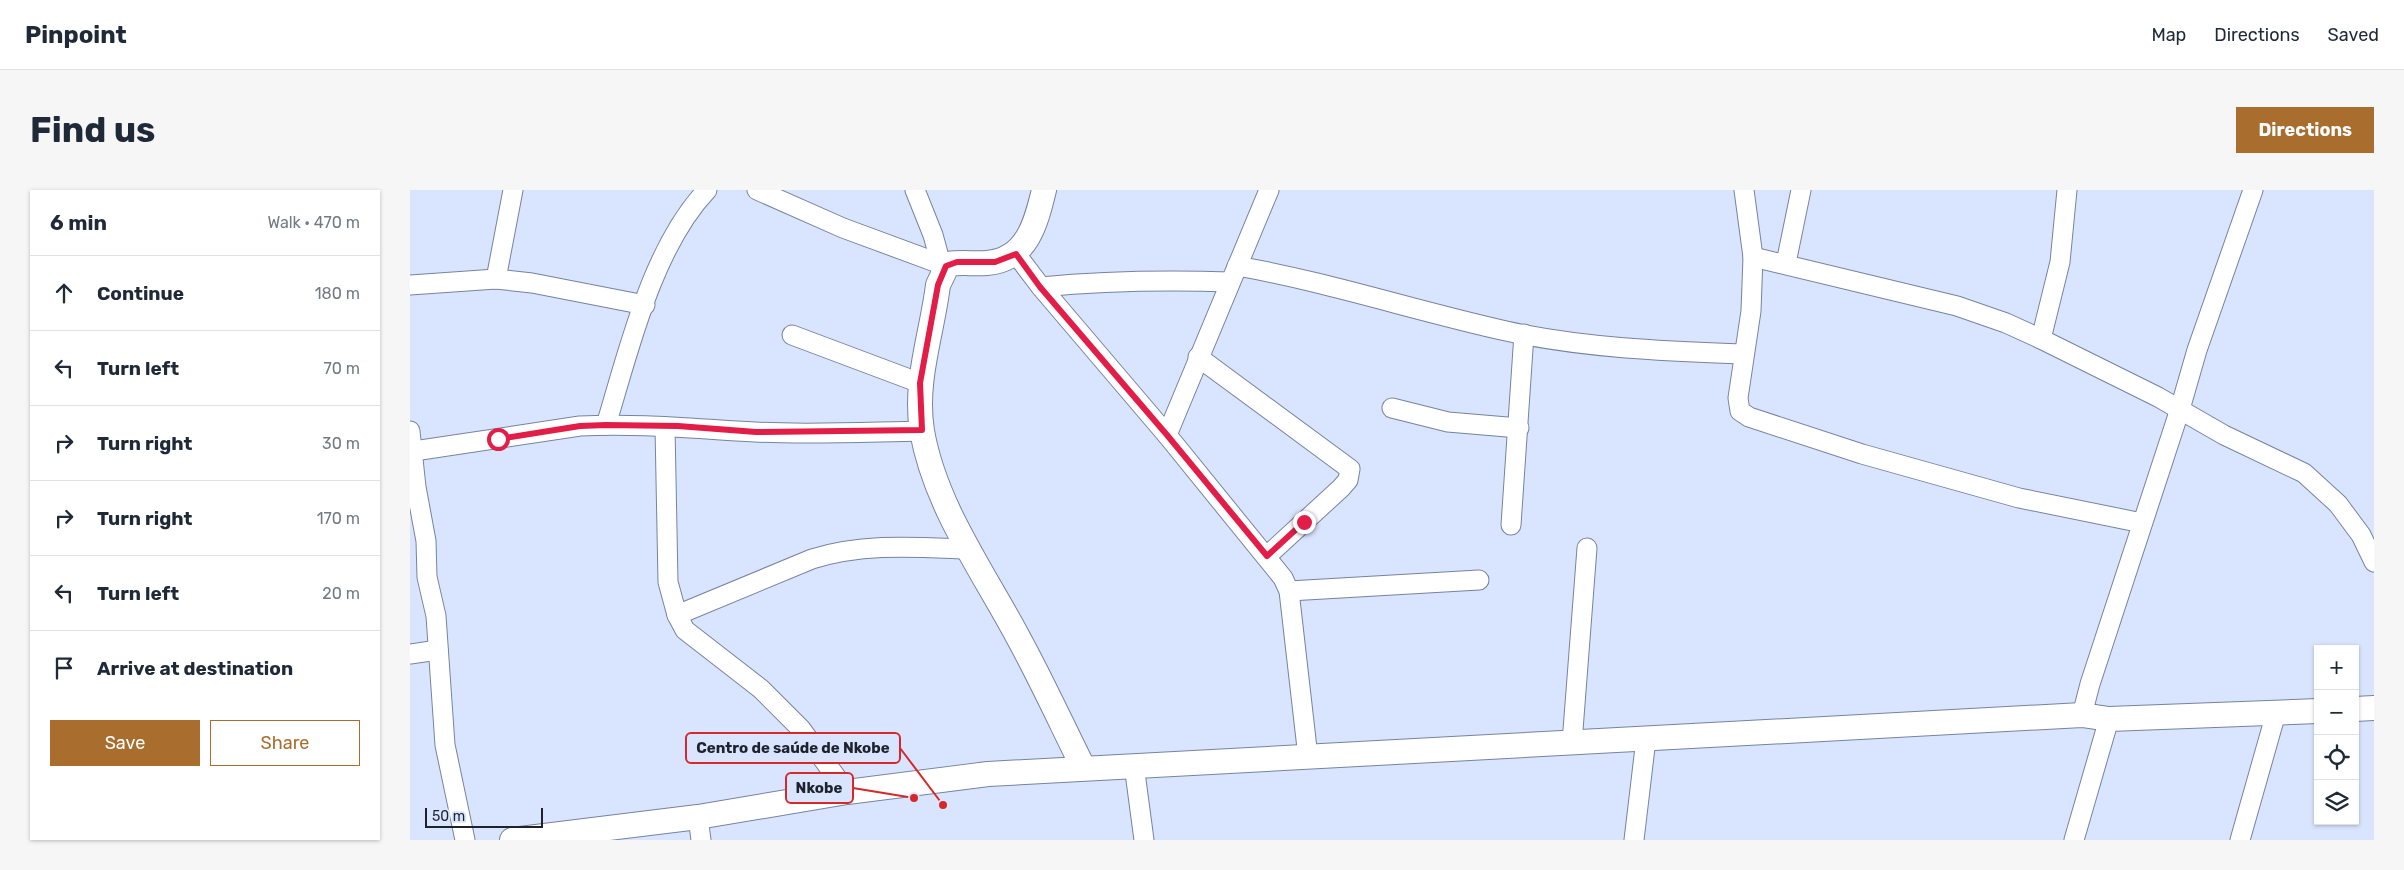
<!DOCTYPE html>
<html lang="en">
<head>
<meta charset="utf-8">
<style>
	body { margin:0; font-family:Rubik,sans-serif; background:#f6f6f7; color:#1f2937 }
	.controls { position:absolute; right:15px; bottom:15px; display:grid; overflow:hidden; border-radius:0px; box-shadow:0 1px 4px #0004 }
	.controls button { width:45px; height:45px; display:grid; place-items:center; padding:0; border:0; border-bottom:1px solid #e0e1e3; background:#fff; color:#1f2937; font:25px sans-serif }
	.scale { position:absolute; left:15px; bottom:12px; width:118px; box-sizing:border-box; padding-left:5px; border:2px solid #1d222d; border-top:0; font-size:14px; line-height:18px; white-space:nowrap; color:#1d222d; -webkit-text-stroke:4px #d9e5ff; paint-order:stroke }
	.stop { position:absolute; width:15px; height:15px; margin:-11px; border:4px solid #e11d48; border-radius:50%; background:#fff }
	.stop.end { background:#e11d48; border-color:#fff; box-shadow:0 1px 5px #0008 }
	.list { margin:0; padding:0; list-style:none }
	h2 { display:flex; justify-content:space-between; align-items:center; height:65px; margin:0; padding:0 20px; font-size:21px }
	h2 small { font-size:16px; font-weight:400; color:#747a83 }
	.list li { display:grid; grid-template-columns:32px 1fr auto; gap:15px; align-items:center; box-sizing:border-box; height:75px; padding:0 20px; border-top:1px solid #e0e1e3 }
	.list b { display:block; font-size:19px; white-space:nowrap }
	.list em { font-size:16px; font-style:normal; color:#747a83 }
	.actions { display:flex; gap:10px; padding:15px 20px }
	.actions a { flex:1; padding:11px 0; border:1px solid #a96e2e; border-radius:0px; text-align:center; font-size:18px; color:#a96e2e }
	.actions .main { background:#a96e2e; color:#fff }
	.icon { flex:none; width:28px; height:28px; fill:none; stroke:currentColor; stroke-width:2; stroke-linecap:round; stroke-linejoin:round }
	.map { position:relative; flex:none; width:1964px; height:650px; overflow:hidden; border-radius:0px }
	header { display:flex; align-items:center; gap:30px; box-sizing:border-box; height:70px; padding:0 25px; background:#fff; border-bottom:1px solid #e0e1e3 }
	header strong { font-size:24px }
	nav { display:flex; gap:28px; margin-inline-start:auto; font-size:18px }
	.intro { display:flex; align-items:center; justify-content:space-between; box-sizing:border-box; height:120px; padding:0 30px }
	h1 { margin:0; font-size:35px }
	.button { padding:12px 22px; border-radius:0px; background:#a96e2e; color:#fff; font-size:18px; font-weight:700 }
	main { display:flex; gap:30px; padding:0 30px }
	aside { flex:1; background:#fff; border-radius:0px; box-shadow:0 1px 4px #0004 }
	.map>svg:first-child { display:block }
</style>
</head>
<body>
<header>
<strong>Pinpoint</strong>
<nav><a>Map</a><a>Directions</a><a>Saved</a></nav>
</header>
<div class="intro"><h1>Find us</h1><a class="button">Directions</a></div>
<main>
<aside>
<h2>6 min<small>Walk · 470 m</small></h2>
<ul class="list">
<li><svg class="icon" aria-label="ahead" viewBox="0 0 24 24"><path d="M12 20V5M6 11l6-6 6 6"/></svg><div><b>Continue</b></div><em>180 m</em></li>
<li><svg class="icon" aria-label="left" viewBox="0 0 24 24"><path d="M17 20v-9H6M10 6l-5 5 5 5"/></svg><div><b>Turn left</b></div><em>70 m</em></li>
<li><svg class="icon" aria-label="right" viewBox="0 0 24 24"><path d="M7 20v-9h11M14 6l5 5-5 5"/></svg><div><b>Turn right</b></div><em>30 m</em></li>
<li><svg class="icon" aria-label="right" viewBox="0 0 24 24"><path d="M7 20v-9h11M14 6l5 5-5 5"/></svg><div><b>Turn right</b></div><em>170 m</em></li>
<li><svg class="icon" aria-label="left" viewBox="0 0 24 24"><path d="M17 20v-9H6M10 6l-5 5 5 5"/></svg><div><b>Turn left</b></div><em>20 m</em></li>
<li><svg class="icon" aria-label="arrive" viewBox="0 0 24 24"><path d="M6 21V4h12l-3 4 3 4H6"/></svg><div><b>Arrive at destination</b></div></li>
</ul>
<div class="actions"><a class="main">Save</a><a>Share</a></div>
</aside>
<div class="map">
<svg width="1964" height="650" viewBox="0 0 1964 650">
	<rect width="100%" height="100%" fill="#d9e5ff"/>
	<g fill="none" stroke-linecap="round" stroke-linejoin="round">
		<g stroke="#7683a0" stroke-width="21">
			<g id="minor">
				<polyline points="347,0 433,38 536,76"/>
				<polyline points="505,0 523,45 531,74"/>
				<polyline points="1334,0 1343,67 1341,121 1328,208 1330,221 1339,227 1452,264 1609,308 1732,333"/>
				<polyline points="606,64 631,97 757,245 873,388 879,401 898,567"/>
				<polyline points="1343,67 1547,116 1596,133 1631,149 1748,207 1814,245 1894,283 1928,314 1951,345 1964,372"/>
				<polyline points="1376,73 1391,0"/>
				<path d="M827 76C918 92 1006 121 1096 141 1173 158 1254 161 1333 164"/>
				<polyline points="86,89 103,0"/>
				<polyline points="0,95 86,89 122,93 235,115"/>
				<path d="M631 97C694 91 756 90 820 92"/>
				<polyline points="382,145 510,193"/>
				<polyline points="1631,149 1650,72 1657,0"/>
				<polyline points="788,167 940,279 938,290 931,298 857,366"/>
				<polyline points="982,218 1038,232 1109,238"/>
				<path d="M196 235C219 160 242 58 297 0"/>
				<polyline points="255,237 258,392 267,425 275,440 351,499 391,539 437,602"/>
				<polyline points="0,241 6,297 16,351 17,387 26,426 35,555 55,650"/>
				<polyline points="757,245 859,0"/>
				<path d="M4 261 170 236C229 233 286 239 345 242 400 245 456 242 512 241"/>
				<polyline points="1101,335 1114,144"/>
				<polyline points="879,401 1069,390"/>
				<path d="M267 425 402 369C453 353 504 357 557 359"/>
				<polyline points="0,464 28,460"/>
				<polyline points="1672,525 1680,494 1770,219 1787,160 1843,0"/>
				<polyline points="1162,553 1177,358"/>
				<polyline points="724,575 734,650"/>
				<polyline points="288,627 291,650"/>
				<polyline points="1224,650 1236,549"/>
				<polyline points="1664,650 1699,529"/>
				<polyline points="1830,650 1866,523"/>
			</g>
		</g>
		<g stroke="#7683a0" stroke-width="26">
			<g id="tertiary">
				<path d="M634 0C626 33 617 70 577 73 564 74 551 72 538 74L528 95C522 144 504 191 512 241 525 316 574 383 609 449 632 491 652 535 673 577"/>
				<polyline points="1945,519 1964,518"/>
				<polyline points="102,650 288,627 437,602 578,584 1672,525 1699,529 1908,521"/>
			</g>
		</g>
		<use href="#minor" stroke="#fff" stroke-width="19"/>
		<use href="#tertiary" stroke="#fff" stroke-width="24"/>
	</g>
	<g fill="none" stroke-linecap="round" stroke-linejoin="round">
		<polyline stroke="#e11d48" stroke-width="6" points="88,249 170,236 196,235 268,236 346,242 512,240 510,193 528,95 536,76 547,72 585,72 606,64 630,97 757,245 857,366 894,332"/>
	</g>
	<path fill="none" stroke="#d62828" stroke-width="2" d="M533 615L490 558M504 608L443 598"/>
	<g fill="#d62828" stroke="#d9e5ff" stroke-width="2">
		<circle cx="533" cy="615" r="5"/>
		<circle cx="504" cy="608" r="5"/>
	</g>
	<g fill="#d9e5ff" stroke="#d62828" stroke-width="2">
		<rect x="276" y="543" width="214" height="30" rx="5"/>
		<rect x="376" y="583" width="67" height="30" rx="5"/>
	</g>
	<g font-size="15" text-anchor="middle" font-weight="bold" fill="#1d222d">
		<text x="383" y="563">Centro de saúde de Nkobe</text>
		<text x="409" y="603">Nkobe</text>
	</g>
</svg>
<div class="controls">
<button>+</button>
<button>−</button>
<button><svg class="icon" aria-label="locate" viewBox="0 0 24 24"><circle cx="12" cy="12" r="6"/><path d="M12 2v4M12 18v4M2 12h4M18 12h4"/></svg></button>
<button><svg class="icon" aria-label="layers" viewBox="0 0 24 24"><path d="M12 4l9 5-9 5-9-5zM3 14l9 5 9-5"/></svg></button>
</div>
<div class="scale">50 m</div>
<div class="stop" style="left:88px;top:249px"></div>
<div class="stop end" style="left:894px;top:332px"></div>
</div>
</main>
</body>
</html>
